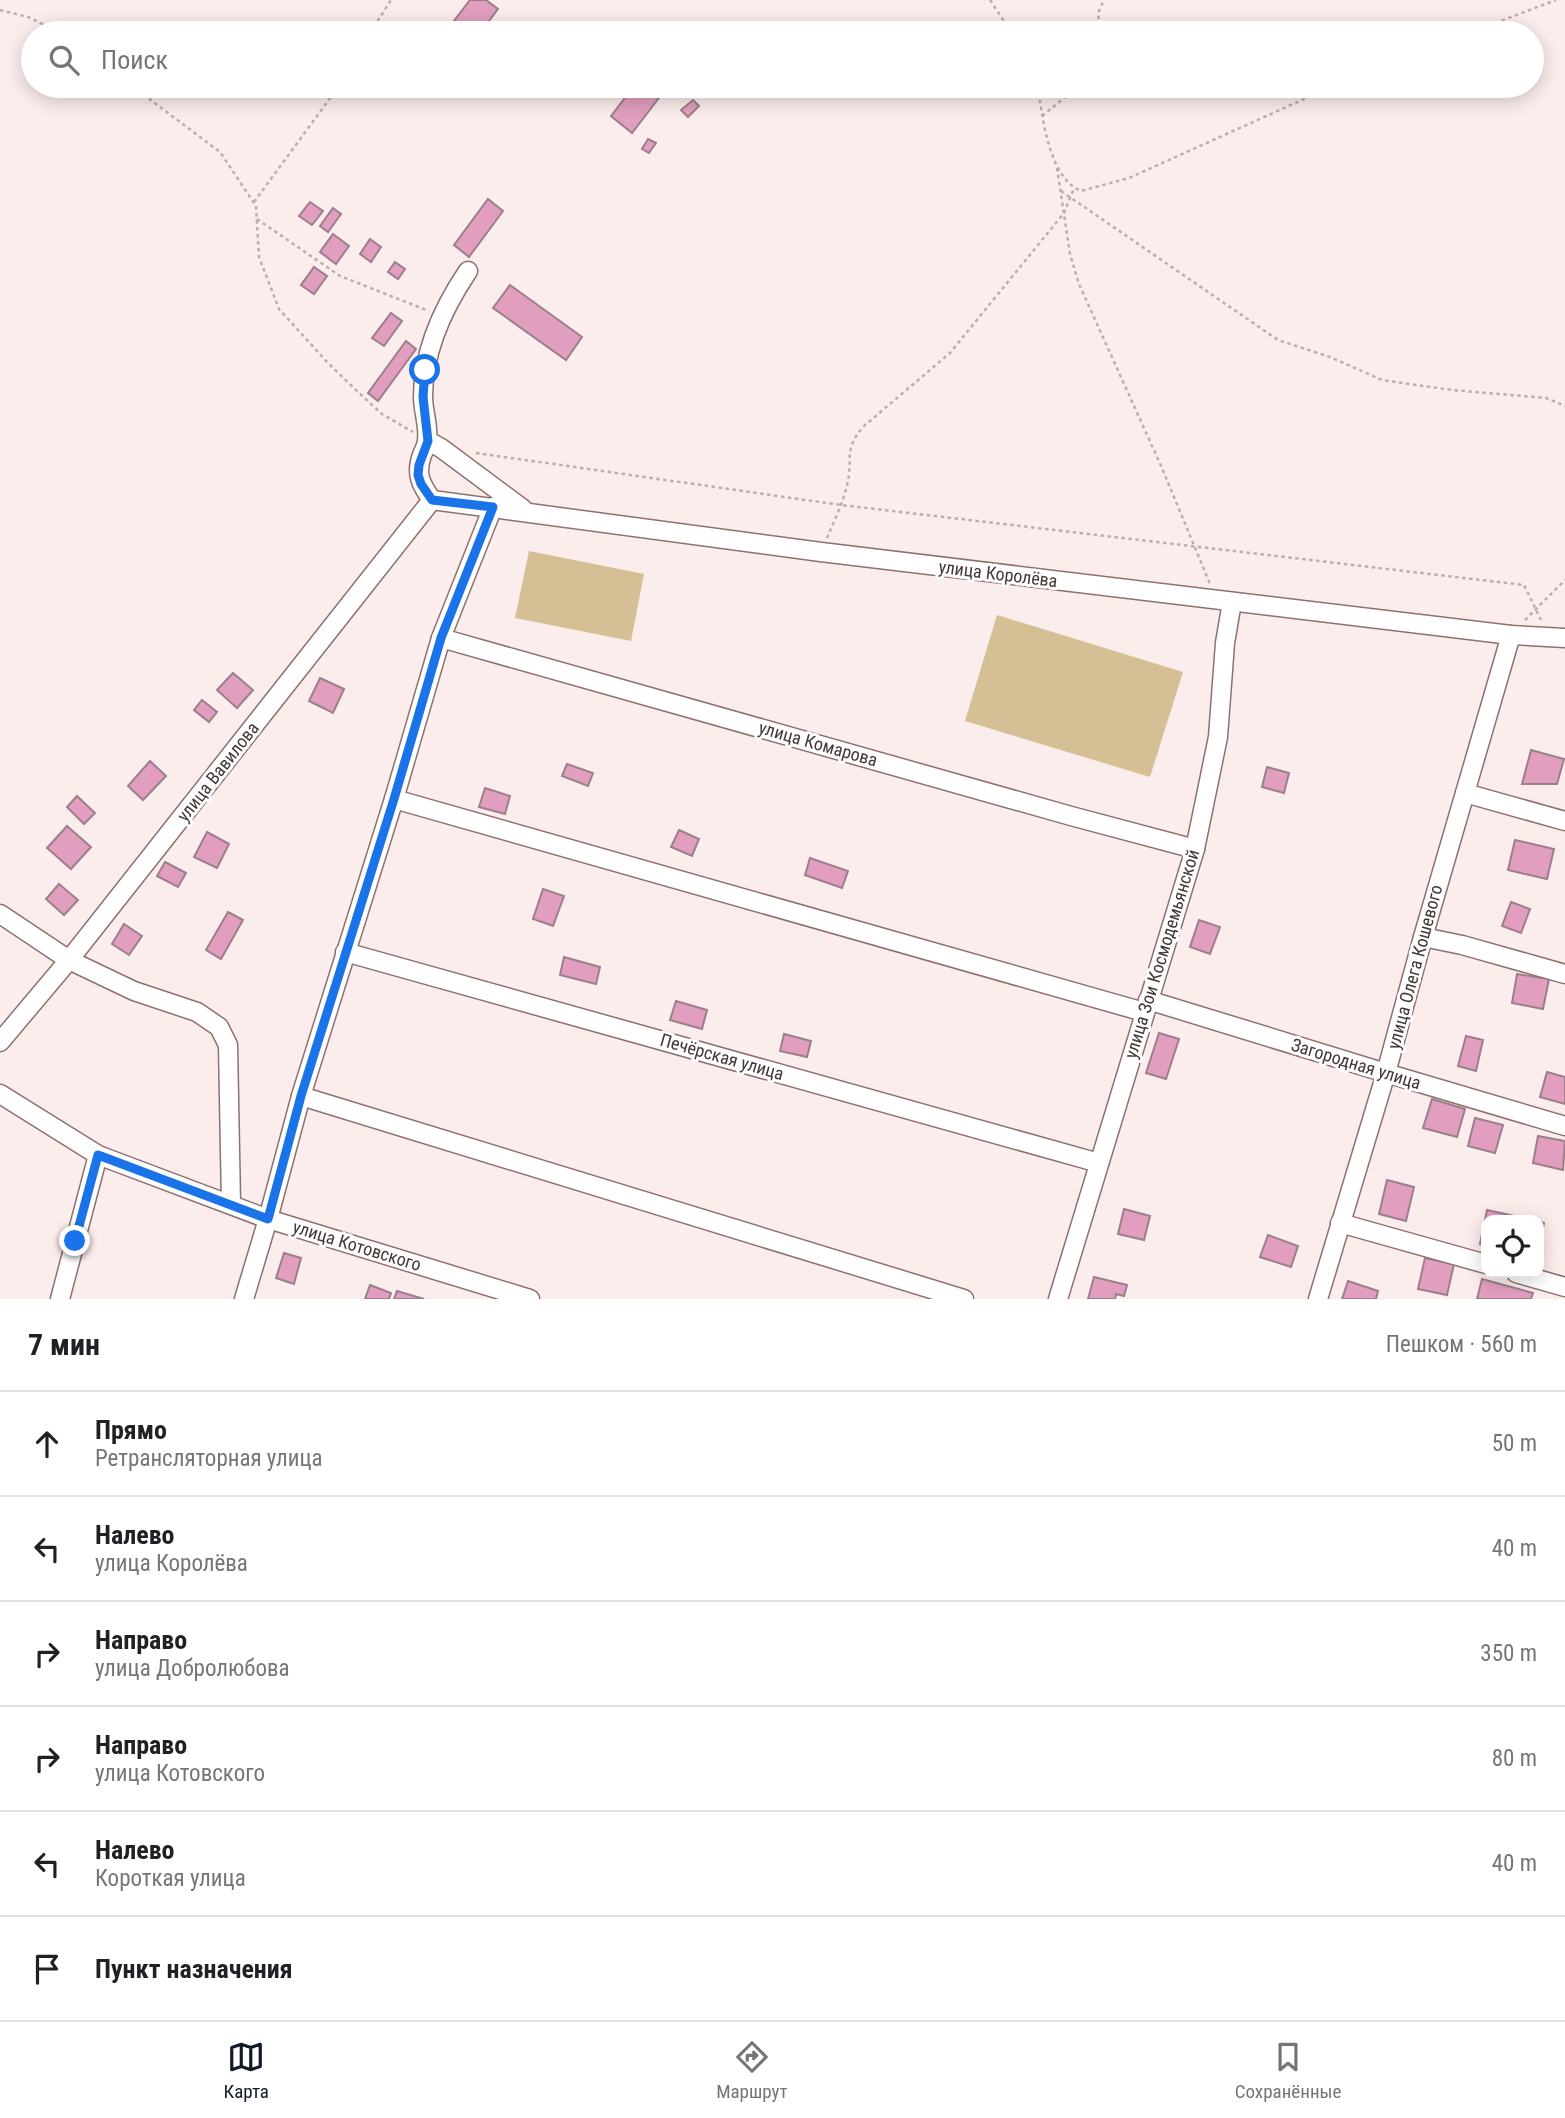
<!DOCTYPE html>
<html lang="ru">
<head>
<meta charset="utf-8">
<style>
	body { margin:0; font-family:"Roboto Condensed",sans-serif; background:#f2f2f2; color:#202124 }
	.controls { position:absolute; right:21px; bottom:21px; display:grid; overflow:hidden; border-radius:14px; box-shadow:0 4px 18px #0003 }
	.controls button { width:63px; height:63px; display:grid; place-items:center; padding:0; border:0; border-bottom:2px solid #e0e0e0; background:#fff; color:#202124; font:35px sans-serif }
	.stop { position:absolute; width:21px; height:21px; margin:-16px; border:5px solid #1a73e8; border-radius:50%; background:#fff }
	.stop.end { background:#1a73e8; border-color:#fff; box-shadow:0 2px 7px #0008 }
	.list { margin:0; padding:0; list-style:none }
	h2 { display:flex; justify-content:space-between; align-items:center; height:91px; margin:0; padding:0 28px; font-size:30px }
	h2 small { font-size:23px; font-weight:400; color:#757577 }
	.list li { display:grid; grid-template-columns:46px 1fr auto; gap:21px; align-items:center; box-sizing:border-box; height:105px; padding:0 28px; border-top:2px solid #e0e0e0 }
	.list b { display:block; font-size:26px; white-space:nowrap }
	.list p { margin:0; font-size:23px; white-space:nowrap; color:#757577 }
	.list em { font-size:23px; font-style:normal; color:#757577 }
	.icon { flex:none; width:38px; height:38px; fill:none; stroke:currentColor; stroke-width:2; stroke-linecap:round; stroke-linejoin:round }
	.map { position:relative; flex:none; width:1565px; height:1299px; overflow:hidden }
	.search { position:absolute; background:#fff; box-shadow:0 4px 18px #0003; left:21px; right:21px; top:21px; height:77px; display:flex; align-items:center; gap:18px; box-sizing:border-box; padding:0 24px; border-radius:38px; color:#757577; font-size:26px }
	.sheet { height:721px; background:#fff }
	nav { display:flex; justify-content:space-around; align-items:center; box-sizing:border-box; height:98px; border-top:2px solid #e0e0e0; background:#fff; font-size:19px; color:#757577 }
	nav a { display:grid; justify-items:center; gap:4px }
	nav .on { color:#111827 }
	.map>svg:first-child { display:block }
</style>
</head>
<body>
<div class="map">
<svg width="1565" height="1299" viewBox="0 0 1565 1299">
	<rect width="100%" height="100%" fill="#fbedec"/>
	<g fill="#d5c095">
		<polygon points="529,551 644,574 631,641 515,618"/>
		<polygon points="997,615 1183,672 1150,777 965,721"/>
	</g>
	<g fill="#e29ebe" stroke="#9b7f8b" stroke-width="2">
		<polygon points="470,0 486,0 498,9 480,33 452,33 447,30"/>
		<polygon points="634,86 668,86 632,133 611,116"/>
		<polygon points="693,100 699,106 688,117 681,110"/>
		<polygon points="648,139 656,143 649,153 642,149"/>
		<polygon points="488,199 503,211 469,257 454,245"/>
		<polygon points="310,202 323,211 312,225 299,216"/>
		<polygon points="333,208 341,214 328,232 320,226"/>
		<polygon points="333,234 349,246 336,264 320,252"/>
		<polygon points="370,239 381,247 371,262 360,254"/>
		<polygon points="395,262 405,269 398,279 388,272"/>
		<polygon points="314,267 327,276 314,294 301,285"/>
		<polygon points="510,285 582,337 566,360 493,308"/>
		<polygon points="391,313 402,321 384,346 372,338"/>
		<polygon points="406,341 416,349 378,401 368,393"/>
		<polygon points="233,673 253,690 237,708 217,690"/>
		<polygon points="320,678 344,689 333,713 309,701"/>
		<polygon points="202,700 217,712 209,722 194,710"/>
		<polygon points="1531,750 1564,759 1557,784 1522,784"/>
		<polygon points="150,761 166,776 143,800 128,786"/>
		<polygon points="567,764 593,773 588,786 562,776"/>
		<polygon points="1267,767 1289,773 1284,793 1262,787"/>
		<polygon points="485,788 510,796 505,814 479,807"/>
		<polygon points="77,796 95,813 84,824 67,807"/>
		<polygon points="67,826 91,847 71,869 47,848"/>
		<polygon points="679,830 699,839 692,856 671,847"/>
		<polygon points="207,832 229,844 217,868 194,857"/>
		<polygon points="1515,840 1554,849 1547,879 1508,870"/>
		<polygon points="810,858 848,871 842,888 805,875"/>
		<polygon points="165,862 186,873 178,887 157,876"/>
		<polygon points="59,884 78,900 64,915 46,899"/>
		<polygon points="543,889 564,896 553,926 533,919"/>
		<polygon points="1511,902 1530,909 1521,933 1502,926"/>
		<polygon points="228,912 243,920 221,959 206,950"/>
		<polygon points="1199,920 1220,927 1210,954 1190,947"/>
		<polygon points="124,924 142,936 129,955 112,944"/>
		<polygon points="564,957 600,967 596,984 560,975"/>
		<polygon points="1517,974 1549,979 1543,1009 1512,1003"/>
		<polygon points="676,1001 707,1010 702,1029 670,1020"/>
		<polygon points="1159,1033 1179,1039 1166,1079 1146,1073"/>
		<polygon points="784,1034 811,1041 807,1057 780,1051"/>
		<polygon points="1466,1036 1483,1040 1476,1071 1458,1066"/>
		<polygon points="1547,1072 1565,1077 1565,1104 1540,1097"/>
		<polygon points="1432,1099 1465,1109 1457,1137 1423,1128"/>
		<polygon points="1475,1118 1503,1125 1495,1153 1468,1146"/>
		<polygon points="1538,1136 1565,1141 1563,1170 1533,1163"/>
		<polygon points="1387,1180 1414,1187 1406,1221 1379,1214"/>
		<polygon points="1124,1209 1150,1216 1144,1240 1118,1234"/>
		<polygon points="1487,1210 1533,1220 1486,1220 1486,1245 1480,1244"/>
		<polygon points="1539,1221 1544,1223 1539,1246"/>
		<polygon points="1268,1235 1298,1246 1291,1267 1260,1257"/>
		<polygon points="284,1253 301,1258 294,1284 276,1278"/>
		<polygon points="1425,1258 1454,1264 1447,1295 1418,1289"/>
		<polygon points="1094,1277 1127,1285 1124,1296 1116,1294 1115,1299 1088,1299"/>
		<polygon points="1482,1279 1533,1293 1531,1299 1477,1299"/>
		<polygon points="1348,1281 1378,1291 1376,1299 1342,1299"/>
		<polygon points="370,1285 391,1293 389,1299 365,1299"/>
		<polygon points="397,1291 424,1299 394,1299"/>
	</g>
	<g fill="none" stroke-linecap="round" stroke-linejoin="round">
		<g stroke="#8e716f" stroke-width="21">
			<g id="minor">
				<polyline points="428,441 441,448 523,509"/>
				<polyline points="432,500 821,552 1511,635 1565,638"/>
				<path d="M432 500C421 485 415 474 422 455 424 450 427 445 427 440 429 426 423 411 423 397 423 351 443 308 468 271"/>
				<polyline points="441,638 1071,816 1195,849"/>
				<polyline points="1465,793 1565,821"/>
				<polyline points="394,799 1144,1012"/>
				<polyline points="0,914 69,960 134,991 197,1012 219,1027 228,1045 231,1204"/>
				<polyline points="1423,937 1462,945 1565,974"/>
				<polyline points="345,952 1099,1163"/>
				<polyline points="1148,1000 1386,1073 1565,1126"/>
				<polyline points="0,1042 69,960 432,500"/>
				<polyline points="0,1094 98,1155 268,1219 530,1299"/>
				<polyline points="301,1096 964,1299"/>
				<polyline points="1340,1223 1486,1264"/>
				<polyline points="1516,1273 1565,1287"/>
				<polyline points="60,1299 98,1155"/>
				<polyline points="244,1299 268,1219 301,1096 394,799 441,638 493,507"/>
				<polyline points="1058,1299 1195,849 1218,737 1225,643 1232,602"/>
				<polyline points="1318,1299 1386,1073 1423,937 1511,635"/>
			</g>
		</g>
		<g stroke="#bcaead" stroke-width="2.5" stroke-dasharray="3.5 3.5" stroke-linecap="butt">
			<polyline points="990,0 1012,33"/>
			<polyline points="0,10 28,17 61,33"/>
			<polyline points="370,33 391,0"/>
			<polyline points="1100,33 1098,13 1104,0"/>
			<polyline points="1469,33 1556,0"/>
			<polyline points="132,86 220,152 256,206 259,257 279,309 327,362 358,392 382,414 413,432"/>
			<path d="M1038 86C1042 117 1049 178 1081 191L1129 178 1333 86"/>
			<polyline points="1042,116 1079,86"/>
			<polyline points="1057,168 1070,254 1079,284 1162,468 1210,584"/>
			<polyline points="1061,191 1278,340 1330,357 1382,380 1452,390 1546,398 1565,406"/>
			<polyline points="254,202 339,86"/>
			<polyline points="257,219 340,276 429,311"/>
			<polyline points="476,453 841,505 1524,585 1541,620"/>
			<path d="M827 538C834 521 843 503 847 485 854 458 842 451 864 426L950 353 1064 213 1074 188"/>
			<polyline points="1525,620 1565,580"/>
		</g>
		<use href="#minor" stroke="#fff" stroke-width="18"/>
	</g>
	<g fill="none" stroke-linecap="round" stroke-linejoin="round">
		<polyline stroke="#1a73e8" stroke-width="9" points="75,1241 98,1155 268,1219 301,1096 394,799 441,638 493,507 432,500 421,484 418,475 419,465 428,441 423,397 425,370"/>
	</g>
	<g text-anchor="middle" stroke-width="6" stroke-linejoin="round" paint-order="stroke">
		<g font-size="18" fill="#433635" stroke="#fefefe">
			<text transform="translate(998 574) rotate(7)" y="6">улица Королёва</text>
			<text transform="translate(818 744) rotate(16)" y="6">улица Комарова</text>
			<text transform="translate(218 772) rotate(-52)" y="6">улица Вавилова</text>
			<text transform="translate(1162 954) rotate(-73)" y="6">улица Зои Космодемьянской</text>
			<text transform="translate(1415 967) rotate(-75)" y="6">улица Олега Кошевого</text>
			<text transform="translate(722 1057) rotate(16)" y="6">Печёрская улица</text>
			<text transform="translate(1356 1064) rotate(17)" y="6">Загородная улица</text>
			<text transform="translate(357 1246) rotate(17)" y="6">улица Котовского</text>
		</g>
	</g>
</svg>
<div class="controls">
<button><svg class="icon" aria-label="locate" viewBox="0 0 24 24"><circle cx="12" cy="12" r="6"/><path d="M12 2v4M12 18v4M2 12h4M18 12h4"/></svg></button>
</div>
<div class="stop" style="left:425px;top:370px"></div>
<div class="stop end" style="left:75px;top:1241px"></div>
<div class="search"><svg class="icon" aria-label="search" viewBox="0 0 24 24"><circle cx="10" cy="10" r="6"/><path d="M15 15l6 6"/></svg>Поиск</div>
</div>
<section class="sheet">
<h2>7 мин<small>Пешком · 560 m</small></h2>
<ul class="list">
<li><svg class="icon" aria-label="ahead" viewBox="0 0 24 24"><path d="M12 20V5M6 11l6-6 6 6"/></svg><div><b>Прямо</b><p>Ретрансляторная улица</p></div><em>50 m</em></li>
<li><svg class="icon" aria-label="left" viewBox="0 0 24 24"><path d="M17 20v-9H6M10 6l-5 5 5 5"/></svg><div><b>Налево</b><p>улица Королёва</p></div><em>40 m</em></li>
<li><svg class="icon" aria-label="right" viewBox="0 0 24 24"><path d="M7 20v-9h11M14 6l5 5-5 5"/></svg><div><b>Направо</b><p>улица Добролюбова</p></div><em>350 m</em></li>
<li><svg class="icon" aria-label="right" viewBox="0 0 24 24"><path d="M7 20v-9h11M14 6l5 5-5 5"/></svg><div><b>Направо</b><p>улица Котовского</p></div><em>80 m</em></li>
<li><svg class="icon" aria-label="left" viewBox="0 0 24 24"><path d="M17 20v-9H6M10 6l-5 5 5 5"/></svg><div><b>Налево</b><p>Короткая улица</p></div><em>40 m</em></li>
<li><svg class="icon" aria-label="arrive" viewBox="0 0 24 24"><path d="M6 21V4h12l-3 4 3 4H6"/></svg><div><b>Пункт назначения</b></div></li>
</ul>
</section>
<nav>
<a class="on"><svg class="icon" aria-label="map" viewBox="0 0 24 24"><path d="M3 6l6-2 6 2 6-2v14l-6 2-6-2-6 2zM9 4v14M15 6v14"/></svg>Карта</a>
<a><svg class="icon" aria-label="directions" viewBox="0 0 24 24"><path d="M12 3l9 9-9 9-9-9zM9 14v-3h6M13 9l2 2-2 2"/></svg>Маршрут</a>
<a><svg class="icon" aria-label="saved" viewBox="0 0 24 24"><path d="M7 4h10v16l-5-4-5 4z"/></svg>Сохранённые</a>
</nav>
</body>
</html>
